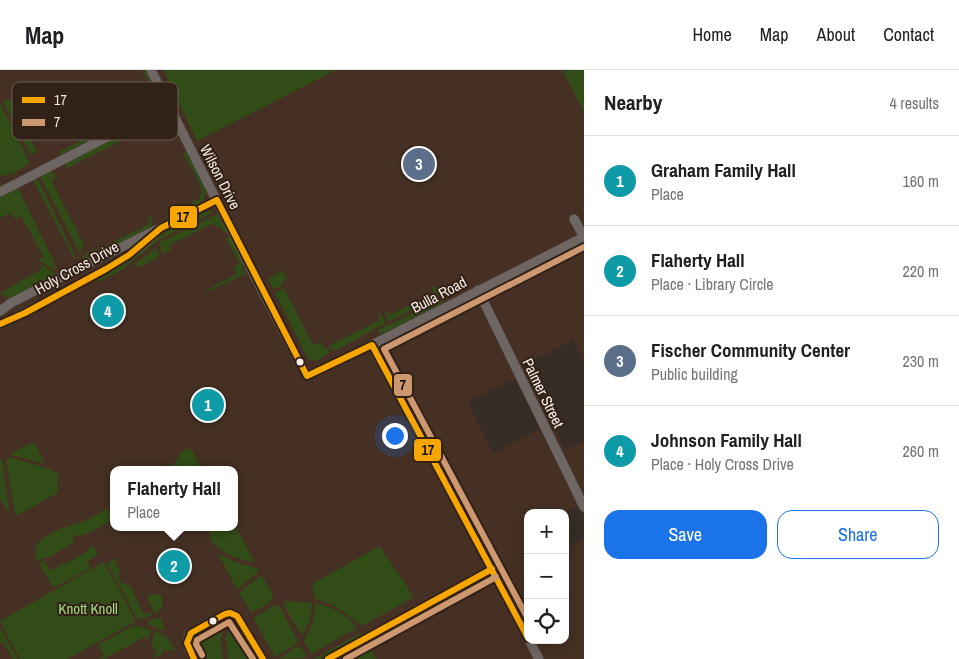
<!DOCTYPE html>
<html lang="en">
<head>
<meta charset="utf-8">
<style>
	body { margin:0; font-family:"Archivo Narrow",sans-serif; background:#f2f2f2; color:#202124 }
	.controls { position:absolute; right:15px; bottom:15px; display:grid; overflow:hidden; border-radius:10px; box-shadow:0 2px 12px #0003 }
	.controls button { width:45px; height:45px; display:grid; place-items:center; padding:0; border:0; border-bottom:1px solid #e0e0e0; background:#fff; color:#202124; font:25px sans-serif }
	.you { position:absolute; left:394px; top:365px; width:18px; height:18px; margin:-12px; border:4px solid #fff; border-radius:50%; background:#1a73e8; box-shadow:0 0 0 8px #1a73e833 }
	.badge { display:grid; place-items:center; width:32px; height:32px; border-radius:50%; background:#1a73e8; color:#fff; font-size:16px; font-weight:700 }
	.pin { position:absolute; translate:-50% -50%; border:2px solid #fff; box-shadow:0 1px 5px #0006 }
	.popup { position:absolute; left:110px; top:396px; width:128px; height:65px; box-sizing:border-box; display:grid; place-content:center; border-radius:10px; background:#fff; filter:drop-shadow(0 1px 4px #0005); font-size:16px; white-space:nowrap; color:#757577 }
	.popup b { font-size:19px; color:#202124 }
	.popup::after { content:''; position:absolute; left:50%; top:100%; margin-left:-10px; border:10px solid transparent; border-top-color:#fff }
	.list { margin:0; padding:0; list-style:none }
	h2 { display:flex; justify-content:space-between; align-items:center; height:65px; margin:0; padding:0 20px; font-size:21px }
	h2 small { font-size:16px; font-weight:400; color:#757577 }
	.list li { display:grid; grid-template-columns:32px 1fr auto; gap:15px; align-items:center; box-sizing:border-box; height:90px; padding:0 20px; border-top:1px solid #e0e0e0 }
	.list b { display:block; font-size:19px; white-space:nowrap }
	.list p { margin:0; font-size:16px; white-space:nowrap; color:#757577 }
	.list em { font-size:16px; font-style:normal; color:#757577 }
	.actions { display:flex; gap:10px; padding:15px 20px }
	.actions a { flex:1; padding:11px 0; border:1px solid #1a73e8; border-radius:15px; text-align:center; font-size:18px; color:#1a73e8 }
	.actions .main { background:#1a73e8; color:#fff }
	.icon { flex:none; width:28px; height:28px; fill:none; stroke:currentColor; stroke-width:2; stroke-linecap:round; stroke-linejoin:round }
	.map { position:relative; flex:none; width:584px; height:589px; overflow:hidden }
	header { display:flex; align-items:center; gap:30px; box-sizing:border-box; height:70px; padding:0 25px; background:#fff; border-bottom:1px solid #e0e0e0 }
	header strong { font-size:24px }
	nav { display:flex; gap:28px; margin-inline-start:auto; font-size:18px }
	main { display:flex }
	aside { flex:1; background:#fff }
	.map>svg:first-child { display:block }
</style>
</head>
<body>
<header>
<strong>Map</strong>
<nav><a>Home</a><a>Map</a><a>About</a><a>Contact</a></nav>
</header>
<main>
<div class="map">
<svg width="584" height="589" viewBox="0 0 584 589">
	<rect width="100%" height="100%" fill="#352c26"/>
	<path fill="#453023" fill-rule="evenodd" d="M0 0H584V292L573 270 523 296 565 380 584 371V449L578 437 565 443H528V570H565V478L584 469V589H0ZM515 309 540 359 493 383 468 332ZM114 400H234V457H114Z"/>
	<g fill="#314c17">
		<path d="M142 0H146C152 11 163 24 157 36L60 85V81L152 36 149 29 152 28 150 23 153 21Z"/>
		<polygon points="163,0 336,0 197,71"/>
		<polygon points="562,0 584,0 584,42"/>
		<polygon points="9,27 37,82 31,85 3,32"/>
		<polygon points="0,33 30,93 12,104 0,106"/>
		<polygon points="159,46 161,47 161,51 67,98 65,96 66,93"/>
		<path d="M184 82 188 83 206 119C208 136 182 143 169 149L166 145 199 129 202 119 186 88 183 85Z"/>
		<polygon points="50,101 55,104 56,107 52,112 84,175 80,180 82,182 80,184 42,110 41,106"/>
		<polygon points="36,108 39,112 77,190 73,187 33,110"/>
		<polygon points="18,118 55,193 55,200 38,190 44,187 21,146 15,149 10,143 0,148 0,127"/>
		<polygon points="211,141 214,142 159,170 123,199 97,213 99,206 157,166 205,142"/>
		<polygon points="217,144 227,161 226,162 223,162 221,158 211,154 170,175 171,180 165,183 162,182 159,173"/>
		<path d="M148 147H151C153 152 153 155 150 159L82 191V188L87 182 89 184 93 179 95 181 149 154Z"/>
		<polygon points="227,167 230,167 242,191 242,196 245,204 207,222 206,220 237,204 234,198 239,193 226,169"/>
		<polygon points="156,178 159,184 158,187 140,197 133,195"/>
		<path d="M39 193 55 203 52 208C38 215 14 237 0 223L42 199Z"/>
		<polygon points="282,201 286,208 286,210 282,212 283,215 274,219 268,210 269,208"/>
		<polygon points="433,216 438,218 441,224 439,226 390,251 388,250 384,241 386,241 389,245 434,223 432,218"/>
		<polygon points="284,218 313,275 321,272 324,278 327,277 329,282 328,284 315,291 308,289 276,225 276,222"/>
		<polygon points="443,228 443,233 440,235 380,265 378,260"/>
		<path d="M380 243 385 252 384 254C367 262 352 273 334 281L332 280 329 276 380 250 378 245Z"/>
		<polygon points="34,372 45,394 12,385 13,382"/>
		<polygon points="187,378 191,379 202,400 171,400 179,385"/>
		<polygon points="10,387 47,398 59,404 57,414 59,422 18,445 15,444 6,390"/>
		<polygon points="2,389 9,439 7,441 0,429 0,390"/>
		<path d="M107 439 114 444V454L111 449 99 458 81 466 80 464 72 468 74 472 48 488 46 487 38 491C24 466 71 456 86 450 93 447 100 442 107 439Z"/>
		<path d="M234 454 254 491 253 492C237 490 216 482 209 466L211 457H234Z"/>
		<polygon points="94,476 98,485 87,491 91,498 53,518 39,493 44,490 50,501 64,493 65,494 88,481 87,480"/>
		<path d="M378 477 381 478 412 524V528L362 556C344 543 338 535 315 529L312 514Z"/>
		<polygon points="218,484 238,493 257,498 258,502 237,519"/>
		<polygon points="116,488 117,491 115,492 121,503 117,505 123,514 126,513 130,516 144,545 151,541 152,545 142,549 136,547 107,493"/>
		<polygon points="104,492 136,551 67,589 20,589 0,551"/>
		<path d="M260 506 263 507 273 525C271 534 259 539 251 542L239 523Z"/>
		<polygon points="151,524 159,524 162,527 162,537 158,542 155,543 147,527"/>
		<polygon points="287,531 312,533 310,550 302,566 284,536 284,532"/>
		<path d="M315 533C331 536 348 545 357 558L311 584 304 571 313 552Z"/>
		<polygon points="275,535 279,535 298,571 293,576 275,587 253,548"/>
		<polygon points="161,547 165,561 147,554 150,550"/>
		<path d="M227 551H233C217 560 221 573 223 589H206L202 581 194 580 193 577 194 570Z"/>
		<polygon points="134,555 151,560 148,569 143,568 104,589 99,589 104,586 98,575"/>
		<polygon points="0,557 18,589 13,589 3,572 0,573"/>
		<polygon points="231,560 247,589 228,589 226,568 228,561"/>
		<polygon points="155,561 167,567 175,580 162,581 162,584 155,588 153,585 157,583 151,572"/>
		<polygon points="360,563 362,565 319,589 314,589"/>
		<polygon points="299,575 306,585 305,588 279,589"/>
		<polygon points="365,577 367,580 371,579 376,589 351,589 355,583"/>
	</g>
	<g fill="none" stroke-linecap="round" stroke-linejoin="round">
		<g stroke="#504843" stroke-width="10">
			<g id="minor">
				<polyline points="151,0 254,205 307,306 372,275 584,167"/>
				<polyline points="0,122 169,35"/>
				<polyline points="574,149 584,167"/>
				<polyline points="478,220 584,437"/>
				<polyline points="0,241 11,233 73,201 217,130"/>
				<path d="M0 254C28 242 53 228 80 213 106 199 132 186 154 165"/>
				<polyline points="372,275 528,568"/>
				<polyline points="529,570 539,589"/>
				<path d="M194 589C189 579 183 573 191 563L225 544 230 543 237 546 263 589"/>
				<polyline points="328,589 492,499"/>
			</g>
		</g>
		<use href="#minor" stroke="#6d6662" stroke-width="9"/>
		<g stroke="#312117" stroke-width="10">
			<g id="bus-1">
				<polyline points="0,254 25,243 106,199 129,185 161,158 217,130 307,306 372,275 528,568"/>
				<polyline points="194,589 187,573 191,563 225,544 230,543 237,546 263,589"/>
				<polyline points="328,589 492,499"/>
			</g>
		</g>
		<g stroke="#312117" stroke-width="10">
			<g id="bus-2">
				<polyline points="528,549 384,279 584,177"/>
				<polyline points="202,585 196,574 197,570 229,552 253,589"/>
				<polyline points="346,589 496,507"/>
			</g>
		</g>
		<use href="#bus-1" stroke="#f7a600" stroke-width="6"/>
		<use href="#bus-2" stroke="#cd976f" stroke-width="6"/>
	</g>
	<g fill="#f7ece5" stroke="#312117" stroke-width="2">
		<circle cx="300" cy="292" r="4.5"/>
		<circle cx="213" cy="551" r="4.5"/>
	</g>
	<g text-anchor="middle" stroke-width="4" stroke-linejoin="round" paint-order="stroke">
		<g font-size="15" fill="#f7ece5" stroke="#312117">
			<text transform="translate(220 107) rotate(63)" y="5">Wilson Drive</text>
			<text transform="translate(77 198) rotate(-29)" y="5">Holy Cross Drive</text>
			<text transform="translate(439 225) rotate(-28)" y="5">Bulla Road</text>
			<text transform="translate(543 323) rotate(64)" y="5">Palmer Street</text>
		</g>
		<g font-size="15" fill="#a5d983" stroke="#312117">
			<text x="88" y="544">Knott Knoll</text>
		</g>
	</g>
	<rect x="12" y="12" width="166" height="58" rx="8" fill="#312117" stroke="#6c5e55" stroke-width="1"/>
	<rect x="22" y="27" width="23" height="6" fill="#f7a600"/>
	<rect x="22" y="49" width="23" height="7" fill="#cd976f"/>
	<g font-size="14" fill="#f7ece5">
		<text x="54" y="35">17</text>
		<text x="54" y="57">7</text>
	</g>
	<g stroke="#312117" stroke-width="2">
		<rect x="169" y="135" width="29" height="24" rx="5" fill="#f7a600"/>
		<rect x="393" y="303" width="20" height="24" rx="5" fill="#cd976f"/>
		<rect x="413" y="368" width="29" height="24" rx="5" fill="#f7a600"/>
	</g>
	<g font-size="14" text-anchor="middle" font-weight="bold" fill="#111">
		<text x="183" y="152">17</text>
		<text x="403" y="320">7</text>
		<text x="428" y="385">17</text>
	</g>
</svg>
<div class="controls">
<button>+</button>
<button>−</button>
<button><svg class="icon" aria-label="locate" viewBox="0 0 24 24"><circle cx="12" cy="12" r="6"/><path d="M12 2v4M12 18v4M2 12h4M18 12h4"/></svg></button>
</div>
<div class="you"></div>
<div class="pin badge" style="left:208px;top:335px;background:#0f9aa8">1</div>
<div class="pin badge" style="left:174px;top:496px;background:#0f9aa8">2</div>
<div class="popup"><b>Flaherty Hall</b>Place</div>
<div class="pin badge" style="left:419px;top:94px;background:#5c6f8a">3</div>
<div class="pin badge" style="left:108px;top:241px;background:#0f9aa8">4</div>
</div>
<aside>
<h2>Nearby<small>4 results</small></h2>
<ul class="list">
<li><span class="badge" style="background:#0f9aa8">1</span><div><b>Graham Family Hall</b><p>Place</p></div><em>160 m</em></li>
<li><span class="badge" style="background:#0f9aa8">2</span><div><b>Flaherty Hall</b><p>Place · Library Circle</p></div><em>220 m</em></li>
<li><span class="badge" style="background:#5c6f8a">3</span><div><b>Fischer Community Center</b><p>Public building</p></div><em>230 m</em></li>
<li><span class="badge" style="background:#0f9aa8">4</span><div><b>Johnson Family Hall</b><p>Place · Holy Cross Drive</p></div><em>260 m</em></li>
</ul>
<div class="actions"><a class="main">Save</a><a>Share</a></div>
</aside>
</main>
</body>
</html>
